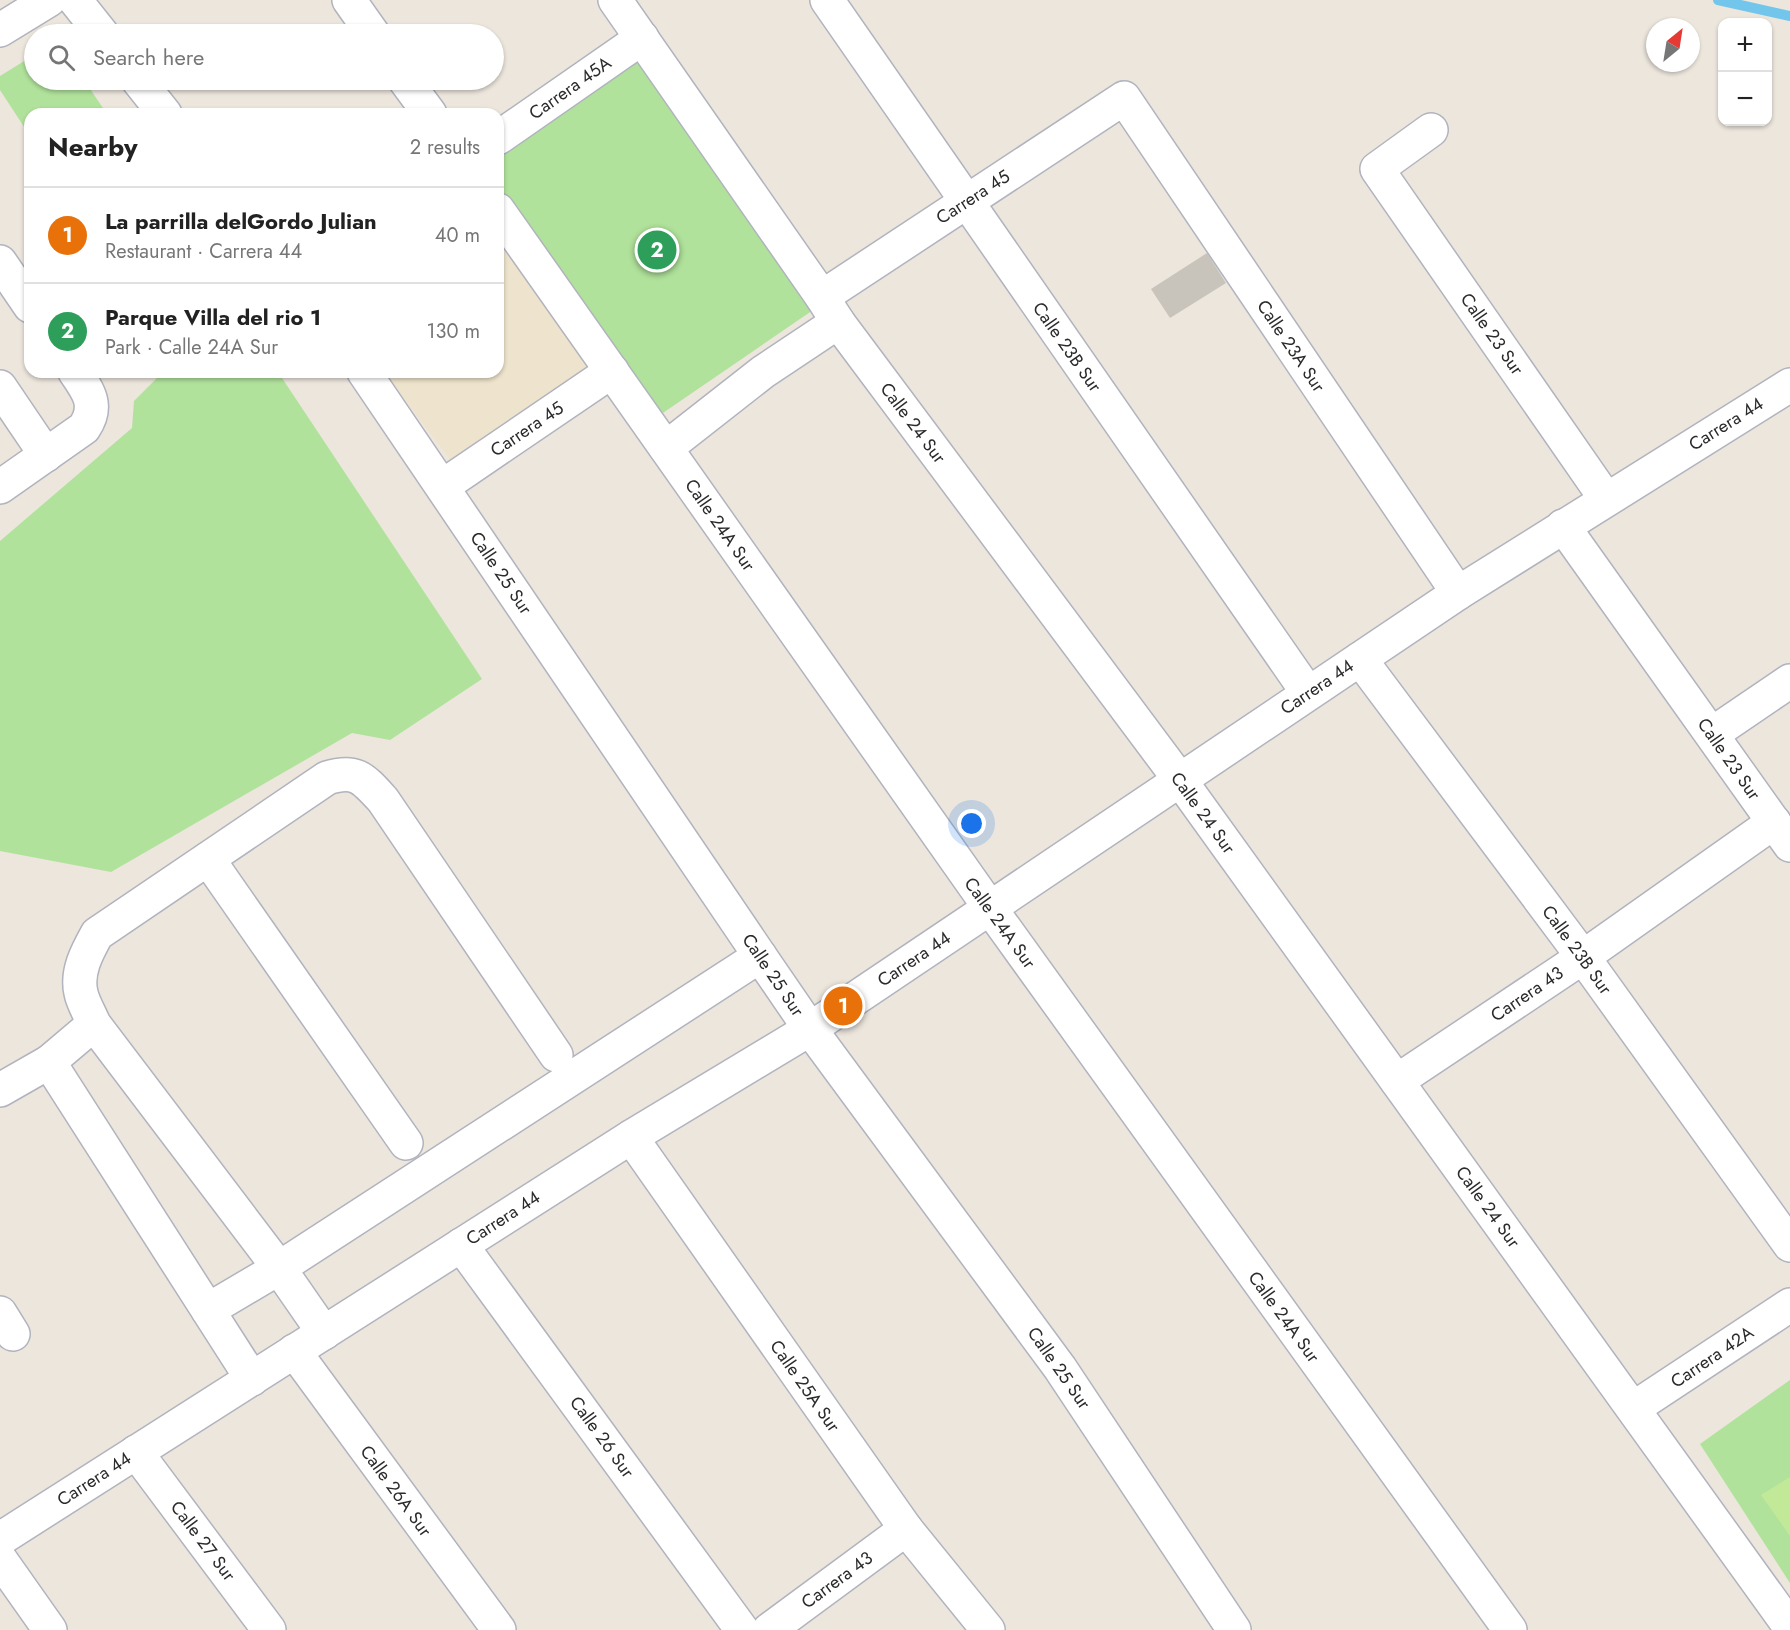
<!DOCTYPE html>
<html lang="en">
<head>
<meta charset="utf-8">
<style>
	body { margin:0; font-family:Jost,sans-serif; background:#f2f2f2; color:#222 }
	.controls { position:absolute; right:18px; top:18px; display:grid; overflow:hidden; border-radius:12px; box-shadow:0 2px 4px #0004 }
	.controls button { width:54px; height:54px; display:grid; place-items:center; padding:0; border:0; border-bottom:2px solid #e0e0e0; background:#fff; color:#222; font:30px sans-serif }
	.compass { position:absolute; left:1646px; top:18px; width:54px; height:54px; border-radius:50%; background:#fff; box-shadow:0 2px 4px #0004; rotate:30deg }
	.you { position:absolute; left:972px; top:824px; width:21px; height:21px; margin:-15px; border:4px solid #fff; border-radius:50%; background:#1a73e8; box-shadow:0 0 0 9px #1a73e833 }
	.badge { display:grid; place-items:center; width:39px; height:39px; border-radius:50%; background:#0b8043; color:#fff; font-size:20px; font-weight:700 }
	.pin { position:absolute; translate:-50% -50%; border:3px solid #fff; box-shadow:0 2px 6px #0006 }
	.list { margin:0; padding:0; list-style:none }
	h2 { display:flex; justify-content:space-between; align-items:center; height:78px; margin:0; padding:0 24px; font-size:26px }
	h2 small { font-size:20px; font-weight:400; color:#767676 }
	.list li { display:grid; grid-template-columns:39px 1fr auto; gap:18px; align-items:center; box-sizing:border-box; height:96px; padding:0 24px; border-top:2px solid #e0e0e0 }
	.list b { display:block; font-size:22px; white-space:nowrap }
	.list p { margin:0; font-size:20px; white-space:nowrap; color:#767676 }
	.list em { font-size:20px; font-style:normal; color:#767676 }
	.icon { flex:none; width:33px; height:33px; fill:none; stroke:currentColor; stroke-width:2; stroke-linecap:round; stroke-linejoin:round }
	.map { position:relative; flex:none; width:1790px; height:1630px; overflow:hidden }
	.search { position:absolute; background:#fff; box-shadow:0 2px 4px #0004; left:24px; top:24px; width:480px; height:66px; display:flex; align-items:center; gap:15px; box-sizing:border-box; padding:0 21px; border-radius:33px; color:#767676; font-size:22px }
	.panel { position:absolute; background:#fff; box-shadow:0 2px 4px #0004; left:24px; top:108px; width:480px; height:270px; border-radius:18px }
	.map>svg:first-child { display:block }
</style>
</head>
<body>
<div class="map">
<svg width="1790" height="1630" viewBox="0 0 1790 1630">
	<rect width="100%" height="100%" fill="#ece6dd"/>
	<polygon fill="#eee4cd" points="514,245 604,372 457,469 384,372 498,372 498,257"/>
	<g fill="#b0e29b">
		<polygon points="34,55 34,80 84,80 107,114 30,114 30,136 0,90 0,76"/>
		<polygon points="640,57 816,308 657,417 498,193 498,147"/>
		<polygon points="163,372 278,372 482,679 390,740 352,733 111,872 0,851 0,541 132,428 134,401"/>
		<polygon points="1790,1380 1790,1583 1700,1444"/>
	</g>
	<polygon fill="#c2e997" points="1790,1477 1790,1536 1761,1495"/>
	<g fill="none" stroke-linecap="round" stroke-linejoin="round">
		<polyline stroke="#72c6ec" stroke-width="10" points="1718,0 1790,16"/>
	</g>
	<polygon fill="#c8c4bc" points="1207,253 1226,283 1170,318 1151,289"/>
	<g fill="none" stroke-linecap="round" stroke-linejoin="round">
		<g stroke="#b1b3be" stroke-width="36">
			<g id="minor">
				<polyline points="75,0 102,34"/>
				<polyline points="349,0 373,34"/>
				<polyline points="615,0 822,297 838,322 1180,780 1790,1627"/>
				<polyline points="827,0 1308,693"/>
				<polyline points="0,30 49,0"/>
				<polyline points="138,80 165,114"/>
				<polyline points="405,80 430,114"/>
				<polyline points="1431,130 1377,169 1606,499"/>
				<polyline points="498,138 642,38"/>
				<polyline points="498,210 990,908 1510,1630"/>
				<polyline points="0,262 30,306"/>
				<polyline points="822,297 1124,98 1458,593"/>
				<polyline points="364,372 760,956 810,1029 1060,1368 1234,1630"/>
				<polyline points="0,387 46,455"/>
				<polyline points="666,448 763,372 838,322"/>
				<polyline points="443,486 612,371"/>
				<path d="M0 487 84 428C99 406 89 392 75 372"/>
				<polyline points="1563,526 1790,845"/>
				<polyline points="1360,659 1583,957 1790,1245"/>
				<polyline points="1712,734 1790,681"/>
				<polyline points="208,859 406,1143"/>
				<polyline points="49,1062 252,1379"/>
				<polyline points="1397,1081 1583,957 1774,822"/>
				<polyline points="0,1090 49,1062 94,1024"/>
				<polyline points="631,1137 906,1529 988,1630"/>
				<polyline points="461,1245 742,1630"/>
				<polyline points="208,1310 279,1268 760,956"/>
				<polyline points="0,1313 13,1334"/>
				<path d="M324 1333 279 1268 94 1024C90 1014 83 1003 81 993 76 972 87 952 97 934L327 778C356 769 363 778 383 800L556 1055"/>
				<polyline points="294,1351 499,1630"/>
				<polyline points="1634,1408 1790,1305"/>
				<polyline points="136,1452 269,1630"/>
				<polyline points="0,1539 631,1137 810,1029 1458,593 1790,385"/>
				<polyline points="0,1559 50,1630"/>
				<polyline points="769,1630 906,1529"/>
			</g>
		</g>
		<use href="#minor" stroke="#fff" stroke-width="33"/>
	</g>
	<g text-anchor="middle" stroke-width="4.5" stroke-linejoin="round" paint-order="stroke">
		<g font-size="18" fill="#2b2b2b" stroke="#fff">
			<text transform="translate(570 88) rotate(-35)" y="6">Carrera 45A</text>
			<text transform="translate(973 197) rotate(-33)" y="6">Carrera 45</text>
			<text transform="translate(1492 334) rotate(55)" y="6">Calle 23 Sur</text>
			<text transform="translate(1291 346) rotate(56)" y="6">Calle 23A Sur</text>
			<text transform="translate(1067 347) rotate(55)" y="6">Calle 23B Sur</text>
			<text transform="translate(913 423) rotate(53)" y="6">Calle 24 Sur</text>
			<text transform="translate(1726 424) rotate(-32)" y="6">Carrera 44</text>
			<text transform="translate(527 429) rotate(-34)" y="6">Carrera 45</text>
			<text transform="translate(720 525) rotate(55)" y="6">Calle 24A Sur</text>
			<text transform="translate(501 573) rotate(56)" y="6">Calle 25 Sur</text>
			<text transform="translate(1317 687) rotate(-34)" y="6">Carrera 44</text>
			<text transform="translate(1729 759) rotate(55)" y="6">Calle 23 Sur</text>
			<text transform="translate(1203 813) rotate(54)" y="6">Calle 24 Sur</text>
			<text transform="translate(1000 923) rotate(54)" y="6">Calle 24A Sur</text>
			<text transform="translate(1577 950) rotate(54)" y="6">Calle 23B Sur</text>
			<text transform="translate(914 959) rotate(-34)" y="6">Carrera 44</text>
			<text transform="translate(773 975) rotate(56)" y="6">Calle 25 Sur</text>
			<text transform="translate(1527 994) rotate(-34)" y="6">Carrera 43</text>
			<text transform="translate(1488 1207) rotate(54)" y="6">Calle 24 Sur</text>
			<text transform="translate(503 1218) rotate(-33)" y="6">Carrera 44</text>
			<text transform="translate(1284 1317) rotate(54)" y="6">Calle 24A Sur</text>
			<text transform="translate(1712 1357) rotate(-34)" y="6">Carrera 42A</text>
			<text transform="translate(1059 1368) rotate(55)" y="6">Calle 25 Sur</text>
			<text transform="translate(805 1386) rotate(55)" y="6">Calle 25A Sur</text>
			<text transform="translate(602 1437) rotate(54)" y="6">Calle 26 Sur</text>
			<text transform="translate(94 1479) rotate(-33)" y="6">Carrera 44</text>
			<text transform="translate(396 1491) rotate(54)" y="6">Calle 26A Sur</text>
			<text transform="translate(203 1541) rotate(53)" y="6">Calle 27 Sur</text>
			<text transform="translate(837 1580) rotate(-36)" y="6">Carrera 43</text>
		</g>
	</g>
</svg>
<div class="controls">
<button>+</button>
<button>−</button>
</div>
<svg class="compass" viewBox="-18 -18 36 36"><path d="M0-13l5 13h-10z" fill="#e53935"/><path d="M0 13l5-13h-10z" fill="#767676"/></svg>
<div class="you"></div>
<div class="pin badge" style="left:843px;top:1006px;background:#e8710a">1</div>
<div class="pin badge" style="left:657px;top:250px;background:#2e9e5b">2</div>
<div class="search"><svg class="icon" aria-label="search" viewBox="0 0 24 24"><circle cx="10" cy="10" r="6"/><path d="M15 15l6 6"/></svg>Search here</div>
<section class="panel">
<h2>Nearby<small>2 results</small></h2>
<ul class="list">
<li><span class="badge" style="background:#e8710a">1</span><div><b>La parrilla delGordo Julian</b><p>Restaurant · Carrera 44</p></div><em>40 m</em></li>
<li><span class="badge" style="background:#2e9e5b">2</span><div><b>Parque Villa del rio 1</b><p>Park · Calle 24A Sur</p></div><em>130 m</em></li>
</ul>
</section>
</div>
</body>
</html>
